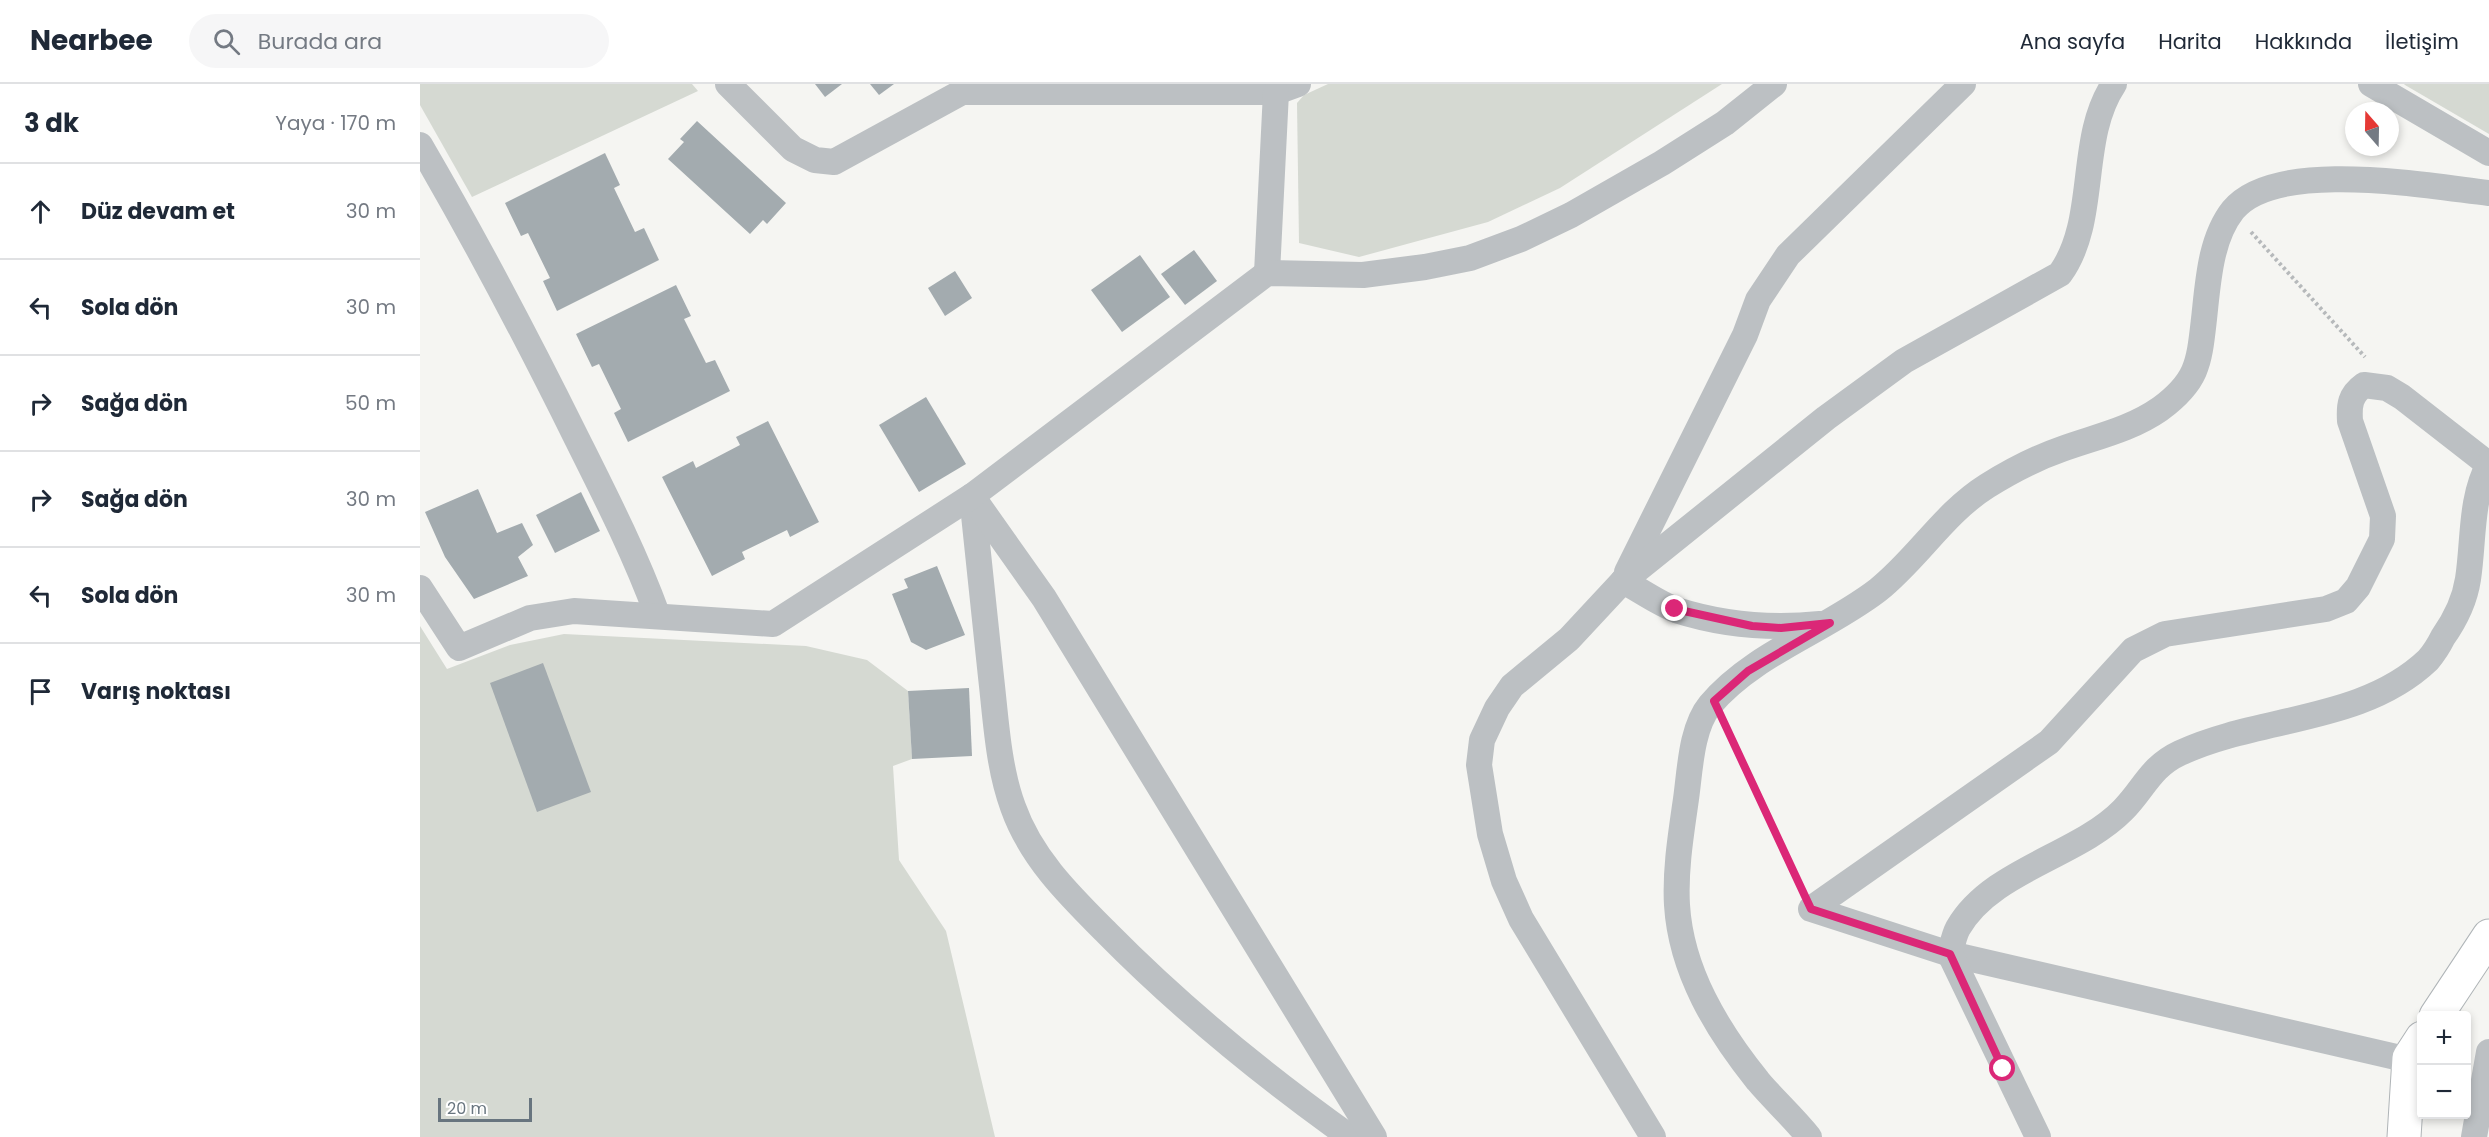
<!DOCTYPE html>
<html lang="tr">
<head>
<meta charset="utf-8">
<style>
	body { margin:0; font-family:Poppins,sans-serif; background:#f6f6f7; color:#1f2937 }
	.controls { position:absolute; right:18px; bottom:18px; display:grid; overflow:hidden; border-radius:6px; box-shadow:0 3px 9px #0003 }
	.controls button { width:54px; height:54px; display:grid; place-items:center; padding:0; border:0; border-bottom:2px solid #e0e1e3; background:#fff; color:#1f2937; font:30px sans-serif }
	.compass { position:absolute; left:1925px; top:18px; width:54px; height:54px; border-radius:50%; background:#fff; box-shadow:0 3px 9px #0003; rotate:340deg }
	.scale { position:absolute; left:18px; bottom:15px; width:94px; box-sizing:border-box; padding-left:6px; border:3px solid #68757f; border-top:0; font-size:16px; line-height:21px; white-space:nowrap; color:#68757f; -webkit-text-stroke:4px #fff; paint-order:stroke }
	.stop { position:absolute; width:18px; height:18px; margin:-14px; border:4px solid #db2777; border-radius:50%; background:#fff }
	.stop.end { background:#db2777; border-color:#fff; box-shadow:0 2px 6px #0008 }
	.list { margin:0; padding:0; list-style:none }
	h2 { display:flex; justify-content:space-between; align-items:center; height:78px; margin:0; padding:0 24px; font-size:26px }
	h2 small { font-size:20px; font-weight:400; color:#747a83 }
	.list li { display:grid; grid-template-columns:39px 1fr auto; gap:18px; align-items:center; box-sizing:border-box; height:96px; padding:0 24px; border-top:2px solid #e0e1e3 }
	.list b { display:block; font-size:22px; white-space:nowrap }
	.list em { font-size:20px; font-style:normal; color:#747a83 }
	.icon { flex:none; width:33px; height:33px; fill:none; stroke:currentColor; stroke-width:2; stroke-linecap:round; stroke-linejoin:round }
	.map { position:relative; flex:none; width:2069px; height:1053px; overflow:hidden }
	header { display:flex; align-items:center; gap:36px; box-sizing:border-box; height:84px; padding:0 30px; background:#fff; border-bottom:2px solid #e0e1e3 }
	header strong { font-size:28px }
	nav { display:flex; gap:33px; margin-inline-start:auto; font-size:21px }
	.search { width:420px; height:54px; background:#f6f6f7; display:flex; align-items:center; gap:15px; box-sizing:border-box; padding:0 21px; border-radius:33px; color:#747a83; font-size:22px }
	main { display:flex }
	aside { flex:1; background:#fff }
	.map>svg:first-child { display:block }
</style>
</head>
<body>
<header>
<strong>Nearbee</strong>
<div class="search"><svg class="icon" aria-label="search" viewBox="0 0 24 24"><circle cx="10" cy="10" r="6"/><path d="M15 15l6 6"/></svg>Burada ara</div>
<nav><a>Ana sayfa</a><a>Harita</a><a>Hakkında</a><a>İletişim</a></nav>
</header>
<main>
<aside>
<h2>3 dk<small>Yaya · 170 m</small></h2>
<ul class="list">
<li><svg class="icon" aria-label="ahead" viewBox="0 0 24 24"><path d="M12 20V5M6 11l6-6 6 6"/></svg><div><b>Düz devam et</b></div><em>30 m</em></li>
<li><svg class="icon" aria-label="left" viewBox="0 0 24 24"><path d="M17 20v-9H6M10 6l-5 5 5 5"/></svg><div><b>Sola dön</b></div><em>30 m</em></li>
<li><svg class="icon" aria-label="right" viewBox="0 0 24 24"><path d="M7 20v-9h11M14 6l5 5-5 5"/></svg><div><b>Sağa dön</b></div><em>50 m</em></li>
<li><svg class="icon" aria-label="right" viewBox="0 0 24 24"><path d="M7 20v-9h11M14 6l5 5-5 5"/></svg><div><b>Sağa dön</b></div><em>30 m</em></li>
<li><svg class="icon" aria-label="left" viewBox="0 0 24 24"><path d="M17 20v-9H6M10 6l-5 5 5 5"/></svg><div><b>Sola dön</b></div><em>30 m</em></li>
<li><svg class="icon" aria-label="arrive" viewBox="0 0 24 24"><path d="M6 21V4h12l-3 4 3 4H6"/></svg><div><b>Varış noktası</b></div></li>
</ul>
</aside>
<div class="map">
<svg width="2069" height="1053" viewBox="0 0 2069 1053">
	<rect width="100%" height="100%" fill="#f5f5f2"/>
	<g fill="#d5d9d2">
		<polygon points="0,0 272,0 278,7 52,113 0,21"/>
		<polygon points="908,0 1302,0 1140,104 1068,138 939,173 879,159 877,19 884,11"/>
		<polygon points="1984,0 2069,0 2069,50 1985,1"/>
		<polygon points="0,542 27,585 90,561 144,550 386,562 447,576 488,607 492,675 473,682 479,776 526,847 575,1053 0,1053"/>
	</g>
	<g fill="#a3abaf">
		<polygon points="395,0 422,0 405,13"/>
		<polygon points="450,0 474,0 459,11"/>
		<polygon points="277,37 366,119 347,140 343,136 330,150 248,75 264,58 260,55"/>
		<polygon points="185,69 200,101 194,104 215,148 224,144 239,176 137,227 123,197 130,194 108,149 101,152 85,119"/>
		<polygon points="774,166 797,197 765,221 741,190"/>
		<polygon points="720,171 750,213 702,248 671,206"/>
		<polygon points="535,187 552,214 525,232 508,204"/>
		<polygon points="256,201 271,232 264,235 286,279 295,276 310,307 208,358 194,329 201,325 179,280 172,283 156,250"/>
		<polygon points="506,313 546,380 499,408 459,341"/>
		<polygon points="348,337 399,438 370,453 367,446 322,468 325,475 292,492 242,393 273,377 276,384 320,361 316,353"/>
		<polygon points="58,405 77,449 102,439 113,461 98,473 108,492 54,515 25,473 5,428"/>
		<polygon points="161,408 180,447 135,469 116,431"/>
		<polygon points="517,482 545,551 506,566 491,558 472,510 488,504 484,495"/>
		<polygon points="123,579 171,708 117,728 70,599"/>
		<polygon points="549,604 552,672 492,675 488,607"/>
	</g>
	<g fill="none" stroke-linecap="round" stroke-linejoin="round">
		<g stroke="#afb4b7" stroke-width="35">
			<g id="secondary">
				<polyline points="2016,932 2069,852"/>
				<polyline points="1984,1053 1989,974 2002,954"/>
			</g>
		</g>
		<g stroke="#b6b9bb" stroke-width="4" stroke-dasharray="3 3" stroke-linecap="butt">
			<polyline points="1831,148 1945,273"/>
			<polyline points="1308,646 1380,800"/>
		</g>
		<g stroke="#bcc0c3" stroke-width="26">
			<polyline points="308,0 373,65 395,76 414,78 542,8 856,8 878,0"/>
			<polyline points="1951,0 2069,69"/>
			<path d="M0 61C56 157 108 256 157 355 186 413 215 470 237 530"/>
			<polyline points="847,189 856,8"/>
			<path d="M552 412C558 472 565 533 571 593 576 636 578 682 593 723 611 774 649 811 687 849 762 925 843 991 930 1053"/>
			<polyline points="554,415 624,514 954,1053"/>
			<polyline points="1207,488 1325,251 1338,216 1368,171 1543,0"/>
			<path d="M1203 497C1220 506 1238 519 1256 526 1303 541 1351 545 1400 540"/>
			<polyline points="0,504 39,564 110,534 154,527 353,540 552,412 847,189 943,191 1005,183 1050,174 1101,155 1151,131 1242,79 1305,39 1354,0"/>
			<path d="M2002 979 1530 870 1391 825 1629 658 1713 566 1745 550 1906 525 1926 517 1938 503 1962 455 1963 432 1930 337C1929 321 1930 311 1944 301L1967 304 1982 313 2068 380"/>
			<path d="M1233 1053 1101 835 1084 797 1070 750 1059 681 1062 656 1077 624 1092 602 1149 555 1203 497 1406 334 1484 277 1640 190C1679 136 1657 55 1694 0"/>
			<path d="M1389 1053C1373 1033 1354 1016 1338 997 1297 946 1261 887 1257 821 1255 786 1261 750 1266 715 1270 687 1271 644 1290 621 1334 569 1405 547 1458 506 1498 474 1524 429 1567 402 1591 387 1616 374 1642 365 1675 353 1710 346 1740 325 1778 297 1779 279 1784 235 1788 199 1790 155 1813 126 1856 74 2007 102 2069 109"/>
			<path d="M1618 1053 1530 870C1532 862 1534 851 1538 844 1571 786 1658 772 1703 726 1724 705 1730 683 1760 669 1839 632 1942 639 2008 576 2014 569 2019 561 2023 553 2035 536 2045 515 2048 495 2054 456 2050 415 2069 380"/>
			<polyline points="2054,1053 2069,968"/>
		</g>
		<use href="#secondary" stroke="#fff" stroke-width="33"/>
	</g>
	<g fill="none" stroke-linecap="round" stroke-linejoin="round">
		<polyline stroke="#db2777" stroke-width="8" points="1255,525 1332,542 1361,544 1410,539 1328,587 1294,617 1391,825 1530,870 1583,985"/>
	</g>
</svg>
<div class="controls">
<button>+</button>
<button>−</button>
</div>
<svg class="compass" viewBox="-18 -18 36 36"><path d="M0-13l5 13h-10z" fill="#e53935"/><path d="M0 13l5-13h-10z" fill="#747a83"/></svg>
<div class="scale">20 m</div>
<div class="stop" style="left:1583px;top:985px"></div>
<div class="stop end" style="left:1255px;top:525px"></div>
</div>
</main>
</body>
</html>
